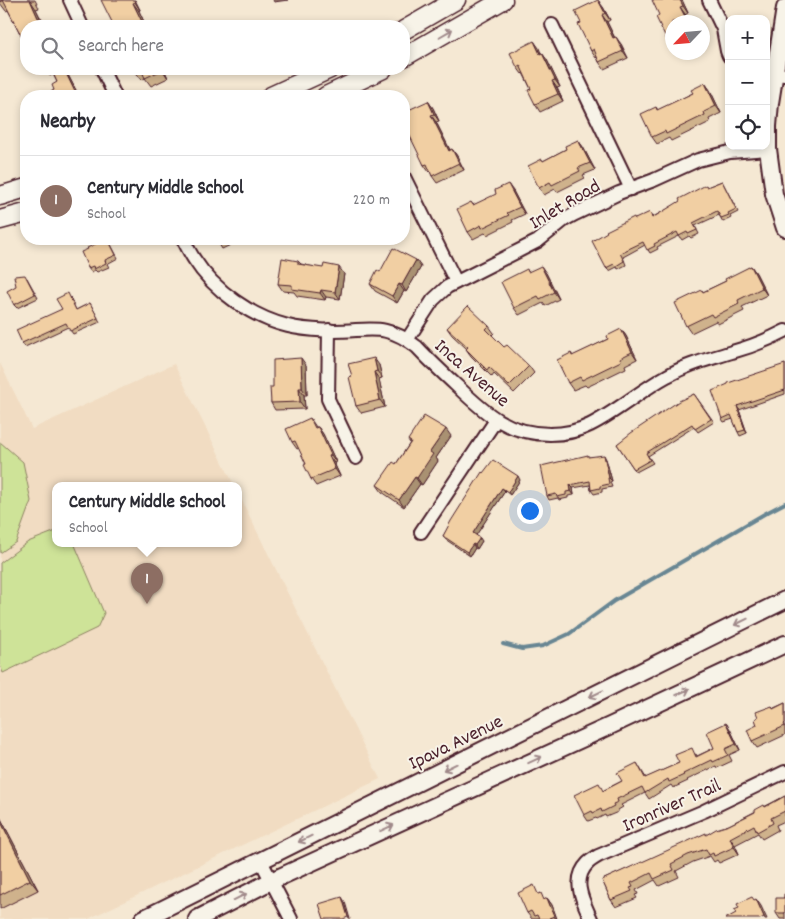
<!DOCTYPE html>
<html lang="en">
<head>
<meta charset="utf-8">
<style>
	body { margin:0; font-family:Dekko,sans-serif; background:#f2f2f3; color:#2b2b33 }
	.controls { position:absolute; right:15px; top:15px; display:grid; overflow:hidden; border-radius:10px; box-shadow:0 2px 8px #0003 }
	.controls button { width:45px; height:45px; display:grid; place-items:center; padding:0; border:0; border-bottom:1px solid #e1e1e2; background:#fff; color:#2b2b33; font:25px sans-serif }
	.compass { position:absolute; left:665px; top:15px; width:45px; height:45px; border-radius:50%; background:#fff; box-shadow:0 2px 8px #0003; rotate:244deg }
	.you { position:absolute; left:529px; top:510px; width:18px; height:18px; margin:-12px; border:4px solid #fff; border-radius:50%; background:#1a73e8; box-shadow:0 0 0 8px #1a73e833 }
	.badge { display:grid; place-items:center; width:32px; height:32px; border-radius:50%; background:#d1495b; color:#fff; font-size:16px; font-weight:700 }
	.pin { position:absolute; translate:-50% -41px; filter:drop-shadow(0 1px 2px #0008) }
	.pin::after { content:''; position:absolute; top:26px; width:18px; height:15px; background:inherit; clip-path:polygon(0 0,100% 0,50% 100%) }
	.popup { position:absolute; left:52px; top:482px; width:190px; height:65px; box-sizing:border-box; display:grid; place-content:center; border-radius:10px; background:#fff; filter:drop-shadow(0 1px 4px #0005); font-size:16px; white-space:nowrap; color:#7c7c81 }
	.popup b { font-size:19px; color:#2b2b33 }
	.popup::after { content:''; position:absolute; left:50%; top:100%; margin-left:-10px; border:10px solid transparent; border-top-color:#fff }
	.list { margin:0; padding:0; list-style:none }
	h2 { display:flex; justify-content:space-between; align-items:center; height:65px; margin:0; padding:0 20px; font-size:21px }
	h2 small { font-size:16px; font-weight:400; color:#7c7c81 }
	.list li { display:grid; grid-template-columns:32px 1fr auto; gap:15px; align-items:center; box-sizing:border-box; height:90px; padding:0 20px; border-top:1px solid #e1e1e2 }
	.list b { display:block; font-size:19px; white-space:nowrap }
	.list p { margin:0; font-size:16px; white-space:nowrap; color:#7c7c81 }
	.list em { font-size:16px; font-style:normal; color:#7c7c81 }
	.icon { flex:none; width:28px; height:28px; fill:none; stroke:currentColor; stroke-width:2; stroke-linecap:round; stroke-linejoin:round }
	.map { position:relative; flex:none; width:785px; height:919px; overflow:hidden }
	.search { position:absolute; background:#fff; box-shadow:0 2px 8px #0003; left:20px; top:20px; width:390px; height:55px; display:flex; align-items:center; gap:12px; box-sizing:border-box; padding:0 18px; border-radius:20px; color:#7c7c81; font-size:19px }
	.panel { position:absolute; background:#fff; box-shadow:0 2px 8px #0003; left:20px; top:90px; width:390px; height:155px; border-radius:20px }
	.map>svg:first-child { display:block }
</style>
</head>
<body>
<div class="map">
<svg width="785" height="919" viewBox="0 0 785 919">
	<rect width="100%" height="100%" fill="#f5e8d3"/>
	<filter id="ink" filterUnits="userSpaceOnUse"><feTurbulence type="fractalNoise" baseFrequency=".02" numOctaves="2"/><feDisplacementMap in="SourceGraphic" scale="10" xChannelSelector="R" yChannelSelector="G"/><feConvolveMatrix kernelMatrix="1 2 1 2 8 2 1 2 1" color-interpolation-filters="sRGB"/></filter>
	<g filter="url(#ink)">
		<polygon fill="#f1dcc2" points="0,363 32,429 174,364 234,485 56,485 56,543 238,543 238,493 380,779 88,919 0,919"/>
		<g fill="#cee398" stroke="#8c8162">
			<polygon points="0,442 23,462 31,501 16,542 0,553"/>
			<polygon points="56,531 56,543 74,543 104,613 97,628 3,673 0,665 0,563 28,542"/>
		</g>
		<g fill="none" stroke-linecap="round" stroke-linejoin="round">
			<polyline stroke="#688693" stroke-width="4" points="503,644 522,649 543,646 569,634 614,601 766,513 785,503"/>
			<g stroke="#4a1f2b" stroke-width="16">
				<g id="minor">
					<polyline points="70,0 82,26"/>
					<polyline points="709,0 723,29 727,51 729,56"/>
					<polyline points="552,25 631,189"/>
					<polyline points="102,69 115,96"/>
					<polyline points="766,73 785,75"/>
					<polyline points="404,177 456,282"/>
					<path d="M183 239C186 245 190 253 194 259 214 291 252 317 288 326 303 330 318 330 334 331 370 331 385 322 417 347 430 361 444 374 458 387 486 414 508 434 550 434 563 434 578 431 590 425 618 411 641 390 667 376 688 364 710 359 732 352 750 347 768 340 785 331"/>
					<polyline points="329,330 328,399 356,458"/>
					<polyline points="407,340 433,300 447,287 538,241 564,220 575,214 619,193 654,180 698,160 730,152 768,149"/>
					<polyline points="421,532 496,420"/>
					<polyline points="261,861 291,919"/>
					<path d="M591 919C583 901 571 880 588 863 591 860 595 858 598 856L704 811 785 772"/>
				</g>
			</g>
			<g stroke="#4a1f2b" stroke-width="20">
				<g id="tertiary">
					<polyline points="785,8 770,103 768,126 768,149 774,194 785,228"/>
					<polyline points="143,919 785,600"/>
					<polyline points="197,919 271,881 612,725 785,644"/>
				</g>
			</g>
			<g stroke="#4a1f2b" stroke-width="21">
				<g id="secondary">
					<polyline points="404,30 456,0"/>
					<polyline points="404,57 503,0"/>
					<polyline points="271,96 330,69"/>
					<polyline points="326,96 383,69"/>
					<polyline points="0,196 26,188"/>
					<polyline points="0,220 26,213"/>
				</g>
			</g>
			<use href="#minor" stroke="#f7f3e8" stroke-width="12"/>
			<use href="#tertiary" stroke="#f7f3e8" stroke-width="16"/>
			<use href="#secondary" stroke="#f7f3e8" stroke-width="18"/>
		</g>
		<g fill="#cfb28c" stroke="#4a1f2b">
			<polygon points="0,0 35,0 39,8 36,9 40,17 26,26 26,45 24,41 8,10 6,11 0,3"/>
			<polygon points="135,0 140,10 139,11 146,26 109,26 113,24"/>
			<polygon points="273,0 288,0 274,2"/>
			<polygon points="682,0 688,13 672,22 672,48 669,44 659,15"/>
			<polygon points="603,7 610,20 607,22 615,38 621,44 628,58 604,69 599,62 597,57 596,58 591,51 581,23"/>
			<polygon points="534,41 541,53 542,53 547,60 560,87 557,88 563,101 540,112 535,104 531,89 523,73 522,74 517,67"/>
			<polygon points="45,69 67,69 70,74 68,75 79,96 48,96 54,90 57,82 53,74 50,76"/>
			<polygon points="133,69 164,69 168,78 151,86 145,78 142,80"/>
			<polygon points="705,83 710,90 721,113 709,119 710,122 671,141 669,138 657,144 652,137 656,107 658,110 693,93"/>
			<polygon points="428,101 433,108 439,121 436,122 450,150 452,149 457,156 464,170 437,183 432,176 430,171 429,172 424,165 408,124"/>
			<polygon points="578,140 583,147 595,170 583,175 585,178 557,192 555,189 544,195 539,188 543,161 566,149"/>
			<polygon points="722,181 738,212 730,216 731,218 723,222 719,215 695,226 699,234 691,238 689,236 682,240 679,236 657,247 658,249 650,253 645,245 623,257 626,265 618,269 617,267 609,271 606,268 635,219 653,217 707,187"/>
			<polygon points="513,191 525,214 512,220 513,222 487,235 485,233 473,239 468,232 471,202 473,205"/>
			<polygon points="108,239 118,258 107,264 109,267 97,272 95,270 91,272 88,268"/>
			<polygon points="216,239 243,239 222,249"/>
			<polygon points="416,260 421,267 406,292 404,291 397,303 375,291 370,284"/>
			<polygon points="298,261 301,264 344,274 340,299 326,297 325,300 297,296 294,292 283,291 278,284"/>
			<polygon points="751,266 756,273 767,295 742,307 744,311 718,324 716,321 691,333 686,326 702,290 703,292 726,281"/>
			<polygon points="529,272 546,273 559,299 545,306 543,303 519,315 514,308"/>
			<polygon points="27,278 38,298 17,308 14,305"/>
			<polygon points="70,297 76,310 90,303 100,322 73,334 68,327 25,347 22,343 62,309"/>
			<polygon points="489,326 494,333 492,335 504,347 529,366 534,373 514,393 494,374 492,377 471,356 466,349 467,349 452,335 447,328"/>
			<polygon points="621,329 626,336 637,359 625,365 626,368 587,387 585,385 573,390 568,383 571,353 573,356 608,339"/>
			<polygon points="785,364 785,394 739,410 747,433 740,436 738,432 733,419 724,422 722,419"/>
			<polygon points="306,365 307,395 304,395 305,409 275,410 271,403 273,387"/>
			<polygon points="379,365 382,378 379,379 385,407 361,413 356,406 352,376"/>
			<polygon points="694,394 714,422 698,432 694,427 648,456 653,463 636,472 617,444"/>
			<polygon points="310,418 316,427 318,427 323,434 336,462 334,463 340,476 316,486 311,479 306,464 299,448 297,449 292,442"/>
			<polygon points="451,436 436,458 438,461 422,485 420,484 404,507 382,492 377,485 396,464 410,443 408,440"/>
			<polygon points="589,457 606,459 612,481 610,482 612,487 602,489 602,492 594,494 591,490 590,485 573,488 574,495 568,496 568,498 559,500 558,498 549,500 547,496"/>
			<polygon points="483,473 520,480 510,495 505,491 476,535 482,541 477,549 475,548 470,556 445,539 443,536"/>
			<polygon points="785,703 785,735 757,748 752,741 757,725 774,708"/>
			<polygon points="726,723 730,729 740,750 729,755 732,761 717,768 716,766 687,780 688,781 673,788 671,785 649,799 645,793 621,805 623,807 618,810 618,812 606,817 605,815 597,819 596,818 588,821 584,815 604,790 622,781 637,763 646,778 679,763 696,754 697,756 714,748"/>
			<polygon points="785,796 785,821 776,825 778,830 762,839 758,833 735,845 739,854 719,863 717,860 714,862 710,856 693,862 676,871 679,877 659,886 655,880 636,890 638,894 635,895 637,898 616,907 611,900 602,880 729,825"/>
			<polygon points="0,817 38,890 0,909"/>
			<polygon points="785,894 785,919 780,919 776,913 784,898"/>
			<polygon points="547,898 552,905 557,919 532,919 527,913"/>
		</g>
		<g fill="#a99172" stroke="#4a1f2b">
			<polygon points="30,0 36,9 44,26 38,18"/>
			<polygon points="134,0 135,0 140,10 135,2"/>
			<polygon points="598,0 603,7 610,20 605,13"/>
			<polygon points="680,0 682,0 688,13 683,6"/>
			<polygon points="133,3 139,11 146,26 144,26"/>
			<polygon points="680,7 685,14 689,22 688,22"/>
			<polygon points="602,15 607,22 618,45 613,38"/>
			<polygon points="616,37 621,44 628,58 623,51"/>
			<polygon points="534,41 539,48 544,61 540,54"/>
			<polygon points="542,53 547,60 560,87 555,80"/>
			<polygon points="64,69 68,75 79,96 77,96"/>
			<polygon points="162,69 164,69 168,78"/>
			<polygon points="552,81 557,88 563,101 558,94"/>
			<polygon points="705,83 710,90 721,113 716,106"/>
			<polygon points="428,101 433,108 439,121 434,114"/>
			<polygon points="431,115 436,122 454,158 449,151"/>
			<polygon points="578,140 583,147 595,170 590,163"/>
			<polygon points="452,149 457,156 464,170 459,163"/>
			<polygon points="508,184 513,191 525,214 520,207"/>
			<polygon points="416,260 421,267 406,292 402,285"/>
			<polygon points="541,266 546,273 559,299 554,292"/>
			<polygon points="751,266 756,273 767,295 762,288"/>
			<polygon points="339,267 344,274 340,299 335,292"/>
			<polygon points="399,284 404,291 397,303 392,296"/>
			<polygon points="321,290 326,297 325,300 320,293"/>
			<polygon points="621,329 626,336 637,359 632,352"/>
			<polygon points="301,358 306,365 307,395 302,388"/>
			<polygon points="374,358 379,365 382,378 377,371"/>
			<polygon points="374,372 379,379 385,407 380,400"/>
			<polygon points="299,388 304,395 305,409 300,402"/>
			<polygon points="737,406 739,410 747,433 745,430"/>
			<polygon points="318,427 323,434 336,462 331,455"/>
			<polygon points="446,429 451,436 436,458 438,461 422,485 417,478 430,452"/>
			<polygon points="604,455 606,459 612,481 609,478"/>
			<polygon points="329,456 334,463 340,476 335,469"/>
			<polygon points="518,476 520,480 510,495 508,492"/>
			<polygon points="415,477 420,484 404,507 399,500"/>
			<polygon points="570,485 573,488 574,495 571,491"/>
			<polygon points="502,488 505,491 475,537 473,533"/>
			<polygon points="480,538 482,541 477,549 475,545"/>
			<polygon points="473,544 475,548 470,556 467,552"/>
			<polygon points="726,723 730,729 740,750 736,744"/>
			<polygon points="0,817 38,890 30,880 0,820"/>
			<polygon points="730,838 735,845 739,854 734,847"/>
			<polygon points="342,897 345,902 350,919 349,919 348,917"/>
			<polygon points="547,898 552,905 557,919 556,919 554,916"/>
			<polygon points="756,899 761,906 767,919 765,919 764,917"/>
		</g>
		<g fill="#f1cfa3" stroke="#4a1f2b">
			<polygon points="0,0 30,0 38,18 41,17 46,26 26,26 26,40 24,41 3,0 0,2"/>
			<polygon points="101,0 134,0 135,2 133,3 144,26 109,26 113,24"/>
			<polygon points="598,0 605,13 602,15 613,38 616,37 623,51 599,62 594,49 591,51 578,24 581,23 575,11"/>
			<polygon points="652,0 680,0 683,6 680,7 688,22 672,22 672,42 669,44 656,17 659,15"/>
			<polygon points="534,41 540,54 542,53 555,80 552,81 558,94 535,104 528,90 531,89 520,65 517,67 510,53"/>
			<polygon points="51,69 64,69 77,96 48,96 47,94 54,90 52,85 57,82"/>
			<polygon points="134,69 162,69 162,70 145,78 141,69 136,72"/>
			<polygon points="705,83 716,106 704,112 705,115 666,134 665,131 652,137 641,114 656,107 657,110 693,93 691,90"/>
			<polygon points="428,101 434,114 431,115 449,151 452,149 459,163 432,176 427,164 424,165 405,126 408,124 404,117 404,112"/>
			<polygon points="578,140 590,163 578,168 580,171 552,185 550,182 539,188 528,166 542,159 543,161 566,149 565,146"/>
			<polygon points="722,181 736,209 728,213 729,215 721,218 717,211 693,223 697,230 688,234 687,232 679,236 677,232 654,244 655,246 647,250 643,242 620,253 624,261 616,266 614,264 606,268 592,241 607,232 606,231 634,217 635,219 650,212 652,218 680,201 679,199 706,185 707,187"/>
			<polygon points="508,184 520,207 507,213 509,215 482,228 481,225 468,232 457,209 471,202 473,205 496,194 495,190"/>
			<polygon points="106,239 108,239 116,255 105,260 106,263 94,269 93,266 88,268 81,252 88,249 87,248"/>
			<polygon points="216,239 224,239 217,242"/>
			<polygon points="393,248 416,260 402,285 399,284 392,296 370,284 377,270 380,272"/>
			<polygon points="282,258 298,261 298,264 323,268 324,264 339,267 335,292 321,290 320,293 292,289 292,285 278,284"/>
			<polygon points="541,266 554,292 540,299 538,296 514,308 501,282 527,269 528,272"/>
			<polygon points="751,266 762,288 738,300 739,304 713,317 711,314 686,326 675,303 702,290 703,292 726,281 725,279"/>
			<polygon points="25,275 35,294 14,305 7,291 16,286 14,276"/>
			<polygon points="68,293 76,310 90,303 98,318 70,331 66,323 22,343 16,330 62,309 56,299"/>
			<polygon points="468,306 489,326 486,329 504,347 507,345 529,366 509,386 489,367 487,370 466,349 468,347 447,328"/>
			<polygon points="621,329 632,352 620,358 621,361 582,380 580,377 568,383 557,360 571,353 572,356 608,339 607,336"/>
			<polygon points="301,358 302,388 299,388 300,402 271,403 270,387 273,387 273,360"/>
			<polygon points="374,358 377,371 374,372 380,400 356,406 349,377 352,376 348,364"/>
			<polygon points="785,364 785,390 737,406 745,430 738,432 731,415 722,419 712,391 728,384 728,383"/>
			<polygon points="694,394 711,419 695,429 692,424 646,453 650,460 634,469 617,444 631,433 679,401"/>
			<polygon points="424,416 446,429 430,452 433,454 417,478 415,477 399,500 377,485 393,462 396,464 411,442 408,440"/>
			<polygon points="310,418 315,428 318,427 331,455 329,456 335,469 311,479 304,465 306,464 295,441 292,442 286,429"/>
			<polygon points="588,455 588,457 604,455 609,478 608,478 609,484 600,486 600,488 591,490 590,481 570,485 571,491 566,492 566,495 557,497 556,494 547,496 541,466"/>
			<polygon points="493,460 518,476 508,492 502,488 473,533 480,538 475,545 473,544 467,552 443,536 451,521 482,472 483,473"/>
			<polygon points="785,703 785,723 784,724 785,726 752,741 747,730 757,725 755,719 758,717 756,712 772,706 773,709"/>
			<polygon points="726,723 736,744 725,749 728,755 713,762 712,760 683,774 684,775 669,782 668,779 645,793 642,787 617,799 618,802 613,804 614,806 602,812 601,809 593,813 592,811 584,815 574,795 599,783 603,791 622,781 617,773 637,763 645,778 679,763 675,755 692,748 696,757 714,748 707,732"/>
			<polygon points="785,796 785,811 771,818 773,823 757,832 754,825 730,838 734,847 714,856 713,853 709,855 706,849 688,855 671,864 674,870 654,879 651,873 631,883 633,887 630,888 632,891 611,900 602,880 706,833 706,835 716,829 729,825 755,812 755,810 764,805 765,807"/>
			<polygon points="0,820 30,880 0,895"/>
			<polygon points="534,885 538,894 541,893 544,900 547,898 554,916 549,918 550,919 539,919 537,915 534,916 531,911 527,913 518,893"/>
			<polygon points="784,894 785,894 785,913 776,913 776,898 784,898"/>
			<polygon points="342,897 348,917 343,919 324,919 319,904"/>
			<polygon points="752,897 754,900 756,899 764,917 760,919 725,919 736,913 734,910 739,908 737,904"/>
		</g>
		<defs><path id="oneway-shaft" d="M-6 0H5M1.5-3L5.5 0L1.5 3" fill="none" stroke-width="1.6" stroke-linecap="round" stroke-linejoin="round" transform="scale(1.25)"/></defs>
		<g stroke="#a0898a">
			<use href="#oneway-shaft" transform="translate(446 33) rotate(-30)"/>
			<use href="#oneway-shaft" transform="translate(741 622) rotate(154)"/>
			<use href="#oneway-shaft" transform="translate(683 692) rotate(-25)"/>
			<use href="#oneway-shaft" transform="translate(596 694) rotate(154)"/>
			<use href="#oneway-shaft" transform="translate(535 760) rotate(-25)"/>
			<use href="#oneway-shaft" transform="translate(450 767) rotate(154)"/>
			<use href="#oneway-shaft" transform="translate(387 828) rotate(-25)"/>
			<use href="#oneway-shaft" transform="translate(305 839) rotate(154)"/>
			<use href="#oneway-shaft" transform="translate(240 897) rotate(-27)"/>
		</g>
	</g>
	<g text-anchor="middle" stroke-width="4" stroke-linejoin="round" paint-order="stroke">
		<g font-size="20" fill="#4a1f2b" stroke="#f7f3e8">
			<text transform="translate(564 203) rotate(-31)" y="7">Inlet Road</text>
			<text transform="translate(473 372) rotate(41)" y="7">Inca Avenue</text>
			<text transform="translate(455 741) rotate(-26)" y="7">Ipava Avenue</text>
			<text transform="translate(671 804) rotate(-24)" y="7">Ironriver Trail</text>
		</g>
	</g>
</svg>
<div class="controls">
<button>+</button>
<button>−</button>
<button><svg class="icon" aria-label="locate" viewBox="0 0 24 24"><circle cx="12" cy="12" r="6"/><path d="M12 2v4M12 18v4M2 12h4M18 12h4"/></svg></button>
</div>
<svg class="compass" viewBox="-18 -18 36 36"><path d="M0-13l5 13h-10z" fill="#e53935"/><path d="M0 13l5-13h-10z" fill="#7c7c81"/></svg>
<div class="you"></div>
<div class="pin badge" style="left:147px;top:604px;background:#8d6e63">1</div>
<div class="popup"><b>Century Middle School</b>School</div>
<div class="search"><svg class="icon" aria-label="search" viewBox="0 0 24 24"><circle cx="10" cy="10" r="6"/><path d="M15 15l6 6"/></svg>Search here</div>
<section class="panel">
<h2>Nearby<small></small></h2>
<ul class="list">
<li><span class="badge" style="background:#8d6e63">1</span><div><b>Century Middle School</b><p>School</p></div><em>220 m</em></li>
</ul>
</section>
</div>
</body>
</html>
